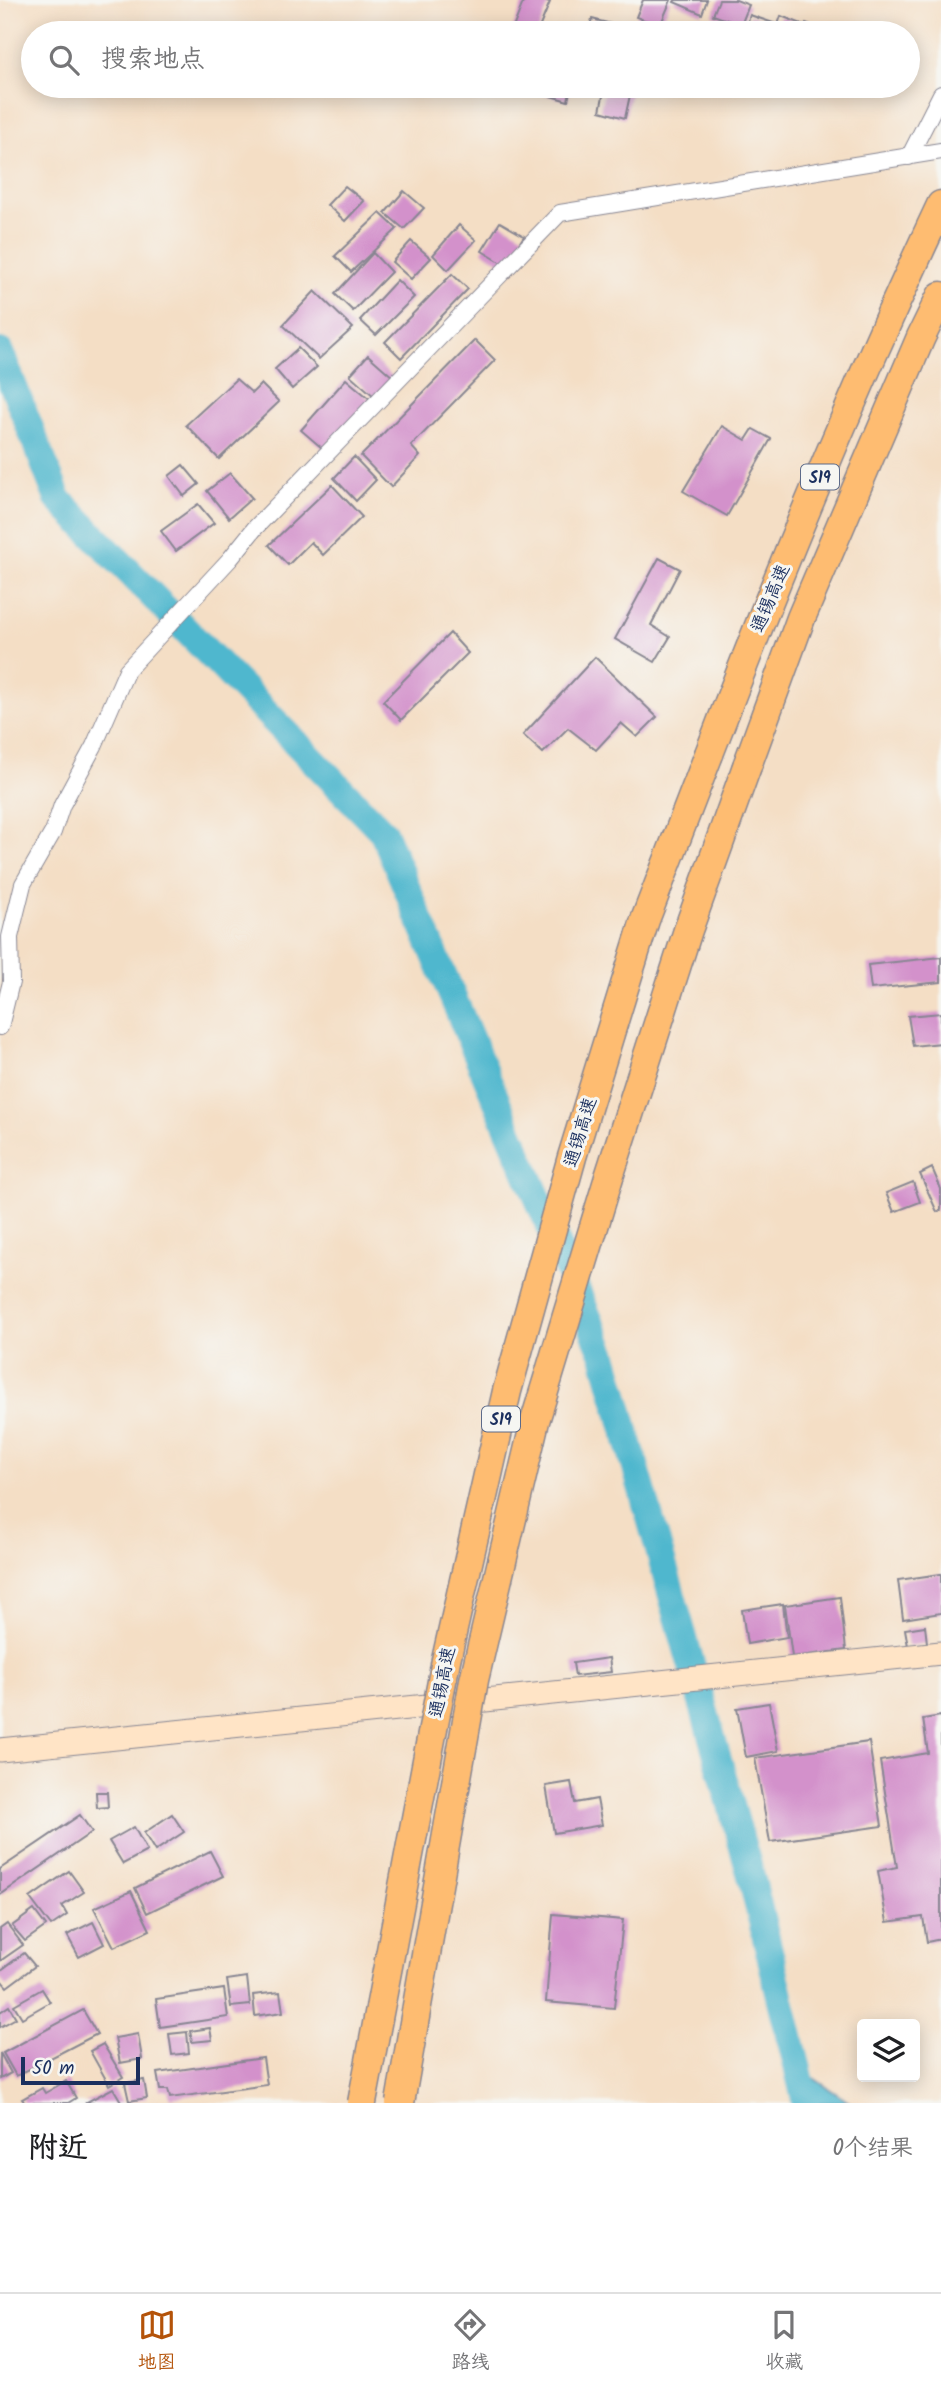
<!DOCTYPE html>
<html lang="zh">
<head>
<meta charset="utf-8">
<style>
	body { margin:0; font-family:Kalam,"LXGW WenKai TC",sans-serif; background:#f6f6f6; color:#202124 }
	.controls { position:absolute; right:21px; bottom:21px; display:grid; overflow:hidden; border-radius:7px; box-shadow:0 4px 18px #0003 }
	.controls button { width:63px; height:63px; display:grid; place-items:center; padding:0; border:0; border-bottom:2px solid #e0e0e0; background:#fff; color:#202124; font:35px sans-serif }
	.scale { position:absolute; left:21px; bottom:18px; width:119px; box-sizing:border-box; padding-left:7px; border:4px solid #1b2f5e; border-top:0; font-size:19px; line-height:24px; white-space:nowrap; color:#1b2f5e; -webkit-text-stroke:5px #f6f6f2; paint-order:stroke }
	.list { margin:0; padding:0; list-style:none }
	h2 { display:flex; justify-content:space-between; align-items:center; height:91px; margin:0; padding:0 28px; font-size:30px }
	h2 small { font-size:23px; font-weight:400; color:#757577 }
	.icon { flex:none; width:38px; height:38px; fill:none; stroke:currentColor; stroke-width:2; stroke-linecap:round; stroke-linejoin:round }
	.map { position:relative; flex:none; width:941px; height:2103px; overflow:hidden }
	.search { position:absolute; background:#fff; box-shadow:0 4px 18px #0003; left:21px; right:21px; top:21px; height:77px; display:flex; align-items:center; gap:18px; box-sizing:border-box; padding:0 24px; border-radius:38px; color:#757577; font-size:26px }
	.sheet { height:189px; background:#fff }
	nav { display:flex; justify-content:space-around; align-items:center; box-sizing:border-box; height:98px; border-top:2px solid #e0e0e0; background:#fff; font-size:19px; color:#757577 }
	nav a { display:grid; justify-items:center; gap:4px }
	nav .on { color:#b45309 }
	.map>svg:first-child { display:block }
</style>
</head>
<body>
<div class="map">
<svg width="941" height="2103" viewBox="0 0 941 2103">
	<rect width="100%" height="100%" fill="#f6f6f2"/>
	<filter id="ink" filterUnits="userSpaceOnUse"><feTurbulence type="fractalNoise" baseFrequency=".0143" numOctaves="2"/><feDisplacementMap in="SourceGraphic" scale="14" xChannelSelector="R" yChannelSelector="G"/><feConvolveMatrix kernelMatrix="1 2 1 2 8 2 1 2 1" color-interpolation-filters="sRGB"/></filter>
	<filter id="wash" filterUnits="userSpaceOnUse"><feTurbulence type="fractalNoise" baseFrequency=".00686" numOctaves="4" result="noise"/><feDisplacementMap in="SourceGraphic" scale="28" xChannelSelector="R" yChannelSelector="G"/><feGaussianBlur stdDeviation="1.57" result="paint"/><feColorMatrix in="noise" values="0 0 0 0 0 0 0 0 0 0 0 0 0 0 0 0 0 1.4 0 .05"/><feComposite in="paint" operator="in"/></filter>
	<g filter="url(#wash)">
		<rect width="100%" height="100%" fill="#f4dec5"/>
		<polygon fill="#50b7ce" stroke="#367396" stroke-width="2" points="812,2077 850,2103 809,2103"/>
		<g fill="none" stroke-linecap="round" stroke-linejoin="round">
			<polyline stroke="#50b7ce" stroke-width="28" points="0,352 58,499 383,832 604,1355 751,1876 806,2103"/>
		</g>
		<g id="blocks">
			<g fill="#d391cb">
				<polygon points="524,0 544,0 550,2 537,33 511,33"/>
				<polygon points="643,0 671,0 660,26 636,17"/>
				<polygon points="675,0 707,0 702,14 674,2"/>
				<polygon points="719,0 736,0 749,5 741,25 713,15"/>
				<polygon points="750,15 776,24 774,33 744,33"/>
				<polygon points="781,16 802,24 798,33 775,33"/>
				<polygon points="592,19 619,26 617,33 587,33"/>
				<polygon points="806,23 831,33 802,33"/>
				<polygon points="542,86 571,86 568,101 540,93"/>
				<polygon points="605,86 632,86 625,118 600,111"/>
				<polygon points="345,186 364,201 345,221 327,205"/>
				<polygon points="404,191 424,208 404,229 385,213"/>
				<polygon points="380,213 397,229 351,272 335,256"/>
				<polygon points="500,222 524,236 505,265 482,251"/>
				<polygon points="459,225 476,240 448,270 433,255"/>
				<polygon points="411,241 431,258 411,279 392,262"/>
				<polygon points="373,253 391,272 353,311 335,294"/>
				<polygon points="452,274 468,289 401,358 385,342"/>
				<polygon points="397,280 414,297 376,335 360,320"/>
				<polygon points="315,291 353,328 319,359 283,325"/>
				<polygon points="475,340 495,360 411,446 420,456 391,487 361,456"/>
				<polygon points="298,348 317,367 292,389 275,369"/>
				<polygon points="368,355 394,378 375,397 350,375"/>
				<polygon points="236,379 252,393 261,384 279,402 219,459 186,425"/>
				<polygon points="346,379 371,400 323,449 301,430"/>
				<polygon points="722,426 746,440 753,429 771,439 727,516 683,491"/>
				<polygon points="354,457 376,480 356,501 334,478"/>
				<polygon points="183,465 199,484 184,496 169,476"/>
				<polygon points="230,473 252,498 229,518 207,491"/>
				<polygon points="332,485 362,517 323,555 311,542 288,565 269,545"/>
				<polygon points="198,504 214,523 176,551 161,531"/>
				<polygon points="659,558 680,569 651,625 670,637 655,662 615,639"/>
				<polygon points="450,633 468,653 401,720 383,701"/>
				<polygon points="595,657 657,717 637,737 621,723 596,750 568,728 543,753 523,735"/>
				<polygon points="941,957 941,982 871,989 868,965"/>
				<polygon points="941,1013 941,1043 913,1046 908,1016"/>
				<polygon points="932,1168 941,1189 941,1210 937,1212 920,1174"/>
				<polygon points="913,1182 920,1202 894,1212 886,1193"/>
				<polygon points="941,1574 941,1613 903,1619 898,1580"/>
				<polygon points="840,1597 846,1650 792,1657 785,1605"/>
				<polygon points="783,1604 787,1637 747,1644 742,1610"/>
				<polygon points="925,1626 927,1643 908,1646 905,1629"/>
				<polygon points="609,1658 611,1672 575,1676 573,1663"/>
				<polygon points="769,1703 778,1751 746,1757 737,1708"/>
				<polygon points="941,1716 941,1939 927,1942 923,1917 887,1922 878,1871 897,1867 880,1761 928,1753 923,1719"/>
				<polygon points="869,1742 882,1826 770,1842 755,1758"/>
				<polygon points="571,1782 575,1803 597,1799 602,1825 554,1833 546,1786"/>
				<polygon points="96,1792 107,1792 108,1807 97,1808"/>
				<polygon points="172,1814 184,1832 155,1851 144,1833"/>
				<polygon points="80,1815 92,1832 0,1895 0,1869"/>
				<polygon points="134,1827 147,1851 123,1864 109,1841"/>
				<polygon points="210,1851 223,1876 147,1913 135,1888"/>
				<polygon points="69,1871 84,1892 62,1906 67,1915 51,1926 30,1898"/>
				<polygon points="131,1891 150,1930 114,1947 94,1908"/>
				<polygon points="34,1910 46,1926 25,1941 12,1926"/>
				<polygon points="553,1914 623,1920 614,2008 546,2002"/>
				<polygon points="93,1922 104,1944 79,1957 67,1935"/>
				<polygon points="7,1924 23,1945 0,1961 0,1929"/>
				<polygon points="24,1953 35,1966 7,1987 0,1979 0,1971"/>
				<polygon points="247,1977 250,2005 231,2007 227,1980"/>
				<polygon points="42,1989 50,2002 22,2018 14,2005"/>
				<polygon points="224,1989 228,2017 160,2027 156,1999"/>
				<polygon points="280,1992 283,2012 255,2016 253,1995"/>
				<polygon points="9,2006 16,2018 0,2027 0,2012"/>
				<polygon points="83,2010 97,2034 16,2076 3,2053"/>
				<polygon points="210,2028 212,2040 192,2042 190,2031"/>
				<polygon points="187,2032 189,2053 172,2055 169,2034"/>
				<polygon points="138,2034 142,2059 120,2063 115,2038"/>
				<polygon points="103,2044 123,2077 109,2085 90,2051"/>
				<polygon points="0,2053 11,2073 0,2079"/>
				<polygon points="263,2058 267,2085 170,2098 168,2090 160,2090 157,2073"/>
				<polygon points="144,2080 147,2098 129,2101 125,2083"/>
				<polygon points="66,2081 76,2098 68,2103 25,2103 22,2099 42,2088 45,2093"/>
				<polygon points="113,2088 122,2103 85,2103"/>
			</g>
		</g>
	</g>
	<g filter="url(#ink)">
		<use href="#blocks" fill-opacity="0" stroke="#888692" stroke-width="2"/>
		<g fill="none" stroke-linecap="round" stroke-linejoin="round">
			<g stroke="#888692" stroke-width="18">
				<g id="street">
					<polyline points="909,157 941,94"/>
					<polyline points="0,1027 11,982 10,937 23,884 53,832 62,805 94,746 127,670 230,559 255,528 560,213 941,151"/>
				</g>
			</g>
			<g stroke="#888692" stroke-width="25">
				<polyline id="secondary" points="0,1750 941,1653"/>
			</g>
			<g stroke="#888692" stroke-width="31">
				<g id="highway">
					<path d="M709 754C780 568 856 385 941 205"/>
					<polyline points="747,766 801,618 921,337 941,296"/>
				</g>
			</g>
			<use href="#street" stroke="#fff" stroke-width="16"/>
			<use href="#secondary" stroke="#ffe4c6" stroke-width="23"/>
			<use href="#highway" stroke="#febc71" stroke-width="28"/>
			<g stroke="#888692" stroke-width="31" stroke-linecap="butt">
				<g id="highway-bridge">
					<polyline points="362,2103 446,1660 507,1391 572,1157 645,920 709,754"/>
					<polyline points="400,2103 474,1680 535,1421 609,1177 688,930 747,766"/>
				</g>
			</g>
			<use href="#highway-bridge" stroke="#febc71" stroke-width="28"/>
		</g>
	</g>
	<g text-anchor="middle" stroke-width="6" stroke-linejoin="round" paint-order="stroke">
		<g fill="#f6f6f2" stroke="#5d6b8a" stroke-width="2">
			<rect x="801" y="464.5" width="38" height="25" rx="5"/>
			<rect x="482" y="1406.5" width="38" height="25" rx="5"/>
		</g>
		<g font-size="16" font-weight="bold" fill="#1b2f5e">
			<text x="820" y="483">S19</text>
			<text x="501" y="1425">S19</text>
		</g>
		<g font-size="18" fill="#1b2f5e" stroke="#f6f6f2">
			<text transform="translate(770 598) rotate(-67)" y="6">通锡高速</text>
			<text transform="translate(580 1132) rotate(-73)" y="6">通锡高速</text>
			<text transform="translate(442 1682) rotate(-79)" y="6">通锡高速</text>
		</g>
	</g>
</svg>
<div class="controls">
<button><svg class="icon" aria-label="layers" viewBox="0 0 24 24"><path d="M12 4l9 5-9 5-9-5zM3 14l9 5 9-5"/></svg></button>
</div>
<div class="scale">50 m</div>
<div class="search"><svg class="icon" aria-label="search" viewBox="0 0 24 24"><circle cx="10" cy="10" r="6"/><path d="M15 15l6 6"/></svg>搜索地点</div>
</div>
<section class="sheet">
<h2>附近<small>0个结果</small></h2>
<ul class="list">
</ul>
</section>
<nav>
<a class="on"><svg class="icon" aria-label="map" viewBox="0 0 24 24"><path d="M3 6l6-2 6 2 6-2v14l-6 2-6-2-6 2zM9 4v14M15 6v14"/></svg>地图</a>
<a><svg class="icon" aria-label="directions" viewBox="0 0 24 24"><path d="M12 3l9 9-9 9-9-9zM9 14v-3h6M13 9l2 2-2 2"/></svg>路线</a>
<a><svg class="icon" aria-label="saved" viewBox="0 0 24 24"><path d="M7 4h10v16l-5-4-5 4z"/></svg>收藏</a>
</nav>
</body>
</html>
